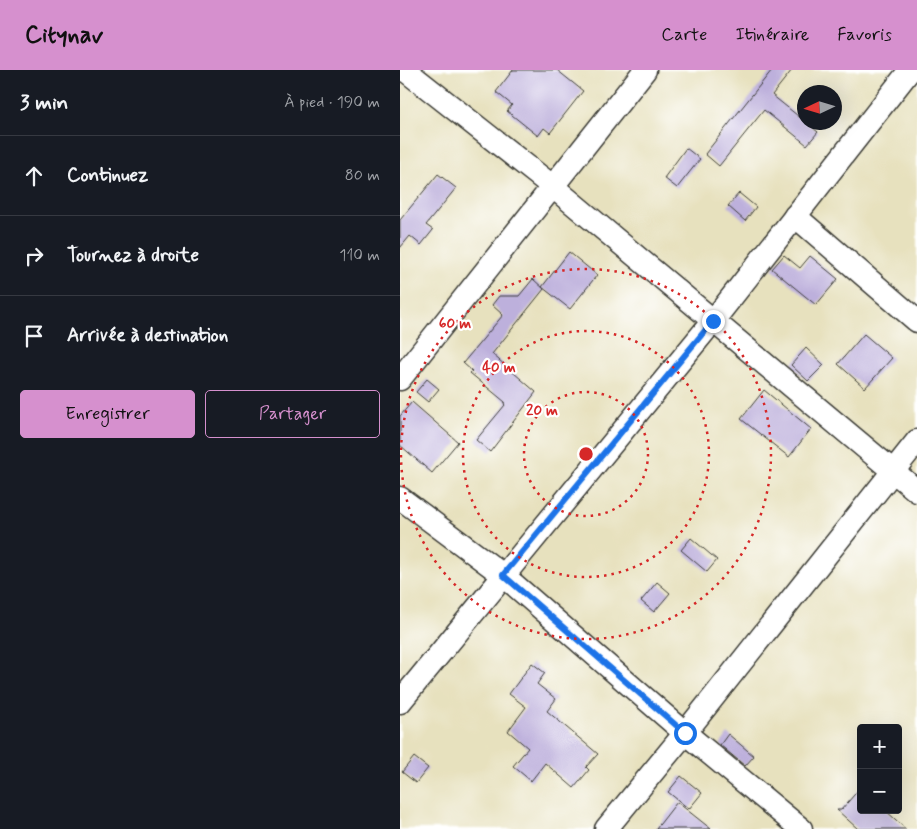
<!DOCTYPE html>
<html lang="fr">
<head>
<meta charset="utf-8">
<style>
	body { margin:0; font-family:Mynerve,sans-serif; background:#20242c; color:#f1f3f6 }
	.controls { position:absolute; right:15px; bottom:15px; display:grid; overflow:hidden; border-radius:5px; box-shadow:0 5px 20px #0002 }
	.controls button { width:45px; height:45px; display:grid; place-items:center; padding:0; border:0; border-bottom:1px solid #363941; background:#171b24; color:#f1f3f6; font:25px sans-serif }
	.compass { position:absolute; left:397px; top:15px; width:45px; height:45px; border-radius:50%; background:#171b24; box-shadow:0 5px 20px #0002; rotate:266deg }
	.stop { position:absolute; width:15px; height:15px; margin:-11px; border:4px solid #1a73e8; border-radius:50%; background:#fff }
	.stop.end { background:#1a73e8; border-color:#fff; box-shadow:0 1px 5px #0008 }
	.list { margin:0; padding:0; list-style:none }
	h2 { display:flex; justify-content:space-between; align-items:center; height:65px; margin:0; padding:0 20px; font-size:21px }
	h2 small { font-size:16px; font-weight:400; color:#9ea1a6 }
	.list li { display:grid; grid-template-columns:32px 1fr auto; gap:15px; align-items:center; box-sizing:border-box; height:80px; padding:0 20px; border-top:1px solid #363941 }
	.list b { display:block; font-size:19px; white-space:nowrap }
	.list em { font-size:16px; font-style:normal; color:#9ea1a6 }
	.actions { display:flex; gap:10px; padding:15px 20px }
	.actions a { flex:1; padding:11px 0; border:1px solid #d690ce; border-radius:5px; text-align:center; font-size:18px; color:#d690ce }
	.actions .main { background:#d690ce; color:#111 }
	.icon { flex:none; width:28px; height:28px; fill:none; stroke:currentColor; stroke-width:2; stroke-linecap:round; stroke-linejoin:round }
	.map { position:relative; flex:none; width:517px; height:759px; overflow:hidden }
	header { display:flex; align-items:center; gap:30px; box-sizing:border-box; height:70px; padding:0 25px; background:#d690ce; color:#111 }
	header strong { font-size:24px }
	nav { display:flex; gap:28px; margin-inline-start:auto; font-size:18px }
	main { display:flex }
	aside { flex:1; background:#171b24 }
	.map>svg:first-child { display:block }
</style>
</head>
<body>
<header>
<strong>Citynav</strong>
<nav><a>Carte</a><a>Itinéraire</a><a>Favoris</a></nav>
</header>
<main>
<aside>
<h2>3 min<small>À pied · 190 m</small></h2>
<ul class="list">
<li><svg class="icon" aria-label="ahead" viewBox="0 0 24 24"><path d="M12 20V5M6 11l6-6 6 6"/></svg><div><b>Continuez</b></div><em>80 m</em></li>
<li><svg class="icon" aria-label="right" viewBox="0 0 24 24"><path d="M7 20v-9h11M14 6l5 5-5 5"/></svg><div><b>Tournez à droite</b></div><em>110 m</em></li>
<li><svg class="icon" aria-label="arrive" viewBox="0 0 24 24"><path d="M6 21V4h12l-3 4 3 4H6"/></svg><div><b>Arrivée à destination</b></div></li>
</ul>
<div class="actions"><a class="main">Enregistrer</a><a>Partager</a></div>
</aside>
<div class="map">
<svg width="517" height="759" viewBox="0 0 517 759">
	<rect width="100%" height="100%" fill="#fff"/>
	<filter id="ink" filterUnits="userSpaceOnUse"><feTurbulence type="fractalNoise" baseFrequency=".02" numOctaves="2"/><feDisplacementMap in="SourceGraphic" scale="10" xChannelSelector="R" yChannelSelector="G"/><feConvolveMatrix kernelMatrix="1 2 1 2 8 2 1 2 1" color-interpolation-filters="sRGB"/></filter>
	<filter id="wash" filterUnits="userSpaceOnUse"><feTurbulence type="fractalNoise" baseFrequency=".0096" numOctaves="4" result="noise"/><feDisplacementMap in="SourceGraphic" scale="20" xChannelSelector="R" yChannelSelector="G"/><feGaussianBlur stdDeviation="1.12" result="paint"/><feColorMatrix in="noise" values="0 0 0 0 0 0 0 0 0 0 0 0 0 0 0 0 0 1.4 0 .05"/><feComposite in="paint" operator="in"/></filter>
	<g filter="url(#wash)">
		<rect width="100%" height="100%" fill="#e7e1be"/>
		<g id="blocks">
			<g fill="#bdb0dc">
				<polygon points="113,0 157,0 183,21 150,63 144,58 138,66 107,41 112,35 96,22"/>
				<polygon points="372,0 392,0 372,25 418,62 407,75 364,40 319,96 305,84"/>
				<polygon points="286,78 300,89 277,118 264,108"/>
				<polygon points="38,104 56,118 26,155 33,160 21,175 10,166 0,178 0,150"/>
				<polygon points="339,123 356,137 345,151 328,136"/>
				<polygon points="169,182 197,205 170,239 142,217"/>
				<polygon points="384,185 400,198 410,186 438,209 416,235 372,199"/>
				<polygon points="133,209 144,219 92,284 136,322 90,382 76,370 105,335 104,334 105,332 70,303 72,301 63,293 103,245 92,235 99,226 119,226"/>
				<polygon points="464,264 492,288 465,318 438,294"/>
				<polygon points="406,278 424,295 408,311 391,295"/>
				<polygon points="27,309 39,319 28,332 16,322"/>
				<polygon points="364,320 411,359 389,387 341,349"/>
				<polygon points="12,332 58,372 32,403 0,375 0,346"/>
				<polygon points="291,468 317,490 307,502 281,480"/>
				<polygon points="257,512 270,523 254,542 241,531"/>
				<polygon points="132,593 145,603 137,614 156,629 147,641 198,684 186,697 189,700 174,718 145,693 131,711 113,696 128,678 108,661 126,637 109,624"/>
				<polygon points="328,664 354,686 345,696 320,675"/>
				<polygon points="14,687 28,698 16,713 2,702"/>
				<polygon points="281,706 302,723 289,739 268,722"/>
				<polygon points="461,717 461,740 485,740 506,759 458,759 437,740 441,740"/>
				<polygon points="277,732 311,759 256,759"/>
			</g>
		</g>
	</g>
	<g filter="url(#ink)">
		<use href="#blocks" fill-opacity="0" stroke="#3a3a34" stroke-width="1"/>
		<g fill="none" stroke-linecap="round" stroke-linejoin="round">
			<g stroke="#3a3a34" stroke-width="25">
				<g id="minor">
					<polyline points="5,0 152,116 517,421"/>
					<polyline points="395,146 517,251"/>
					<polyline points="0,309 245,0"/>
					<polyline points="0,428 103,505 285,663 401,759"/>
					<polyline points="0,632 313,251 510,0"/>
					<polyline points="206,759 285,663 517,371"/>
				</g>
			</g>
			<use href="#minor" stroke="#fff" stroke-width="22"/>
		</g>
	</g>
	<g fill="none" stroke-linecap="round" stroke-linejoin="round" filter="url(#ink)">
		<polyline stroke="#1a73e8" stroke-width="6" points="285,663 103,505 313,251"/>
	</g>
	<g fill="none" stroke="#d62828" stroke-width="2.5" stroke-dasharray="2.5 5">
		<circle cx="186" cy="384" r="62"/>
		<circle cx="186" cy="384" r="123"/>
		<circle cx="186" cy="384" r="185"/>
	</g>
	<circle cx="186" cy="384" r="8" fill="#d62828" stroke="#fff" stroke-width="2.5"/>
	<g font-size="15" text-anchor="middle" font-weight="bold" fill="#d62828" stroke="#fff" stroke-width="4.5" stroke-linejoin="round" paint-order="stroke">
		<text x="55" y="258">60 m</text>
		<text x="99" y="302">40 m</text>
		<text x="142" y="345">20 m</text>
	</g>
</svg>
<div class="controls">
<button>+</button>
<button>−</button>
</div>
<svg class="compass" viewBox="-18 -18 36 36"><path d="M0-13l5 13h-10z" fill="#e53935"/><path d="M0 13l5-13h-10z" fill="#9ea1a6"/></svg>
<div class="stop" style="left:285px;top:663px"></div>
<div class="stop end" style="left:313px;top:251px"></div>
</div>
</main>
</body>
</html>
